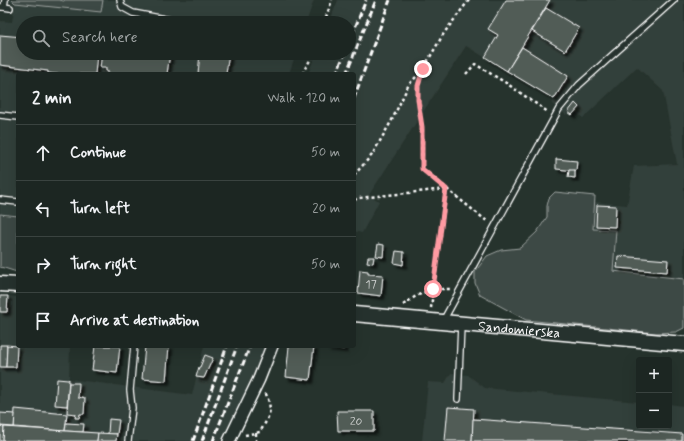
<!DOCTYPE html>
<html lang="en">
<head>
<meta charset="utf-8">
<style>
	body { margin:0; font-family:Mynerve,sans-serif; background:#29322f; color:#f1f3f6 }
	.controls { position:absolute; right:12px; bottom:12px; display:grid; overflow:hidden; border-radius:4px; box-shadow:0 4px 16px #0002 }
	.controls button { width:36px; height:36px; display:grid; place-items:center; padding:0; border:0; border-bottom:1px solid #3a4340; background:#1c2622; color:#f1f3f6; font:20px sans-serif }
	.stop { position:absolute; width:12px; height:12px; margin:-9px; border:3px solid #ff9aa2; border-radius:50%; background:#fff }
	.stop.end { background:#ff9aa2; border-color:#fff; box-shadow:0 1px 4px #0008 }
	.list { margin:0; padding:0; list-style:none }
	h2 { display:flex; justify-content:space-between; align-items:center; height:52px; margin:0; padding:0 16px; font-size:17px }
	h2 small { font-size:13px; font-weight:400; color:#a0a5a5 }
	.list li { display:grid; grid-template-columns:26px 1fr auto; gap:12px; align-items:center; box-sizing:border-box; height:56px; padding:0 16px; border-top:1px solid #3a4340 }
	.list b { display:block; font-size:15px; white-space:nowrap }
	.list em { font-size:13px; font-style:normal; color:#a0a5a5 }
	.icon { flex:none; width:22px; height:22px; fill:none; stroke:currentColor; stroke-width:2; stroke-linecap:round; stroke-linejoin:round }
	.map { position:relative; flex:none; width:684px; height:441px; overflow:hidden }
	.search { position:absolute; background:#1c2622; box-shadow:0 4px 16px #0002; left:16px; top:16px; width:340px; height:44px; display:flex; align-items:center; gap:10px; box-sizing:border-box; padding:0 14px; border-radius:22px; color:#a0a5a5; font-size:15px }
	.panel { position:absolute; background:#1c2622; box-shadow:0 4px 16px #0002; left:16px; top:72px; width:340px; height:276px; border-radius:4px }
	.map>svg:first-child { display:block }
</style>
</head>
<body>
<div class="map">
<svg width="684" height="441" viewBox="0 0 684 441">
	<defs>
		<filter id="shadow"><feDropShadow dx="3.5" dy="3.5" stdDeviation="1" flood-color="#0009"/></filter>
	</defs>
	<rect width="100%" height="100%" fill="#26332d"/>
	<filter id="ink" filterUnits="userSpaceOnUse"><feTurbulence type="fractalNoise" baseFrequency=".025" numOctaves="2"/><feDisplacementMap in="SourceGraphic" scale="8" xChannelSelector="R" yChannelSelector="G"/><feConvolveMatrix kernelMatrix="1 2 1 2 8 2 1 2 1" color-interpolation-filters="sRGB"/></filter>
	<g filter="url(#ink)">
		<g fill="#333f3a">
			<polygon points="0,0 314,0 306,23 23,23 23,53 296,53 289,74 18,74 18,216 0,214 0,21 12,22 15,3 0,1"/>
			<polygon points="338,0 684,0 684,279 613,271 616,231 593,229 595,202 627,205 634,166 677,164 663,91 637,67 583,118 575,112 568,112 566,115 552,104 554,99 466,46 369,195 379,201 362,233 354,231 354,74 308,74 316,53 349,53 349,23 329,23"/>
			<polygon points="0,296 18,297 18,346 70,346 69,379 192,395 204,346 266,346 255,374 222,441 0,441"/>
			<polygon points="451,373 468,375 485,388 639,402 639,426 669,426 669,404 684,406 684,441 422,441 428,382 445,383"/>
		</g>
		<g fill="#3e4944" stroke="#9ea4a2">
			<polygon points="12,0 59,0 64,1 65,0 103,0 101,12 15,3"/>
			<polygon points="555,192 595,196 593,229 616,230 613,271 684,279 684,328 676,332 656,333 526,320 480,295 475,283 475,272 487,256 501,250 520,248 537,232 547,217 547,206 549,198"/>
			<path d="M0 214 18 216V272C12 271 6 268 0 267Z"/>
		</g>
		<g fill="#515c57" stroke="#fff" filter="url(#shadow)">
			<polygon points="506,0 550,0 507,71 485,57 498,35 488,29"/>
			<polygon points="546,8 579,28 565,51 532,31"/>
			<polygon points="0,35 23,37 23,53 88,53 97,54 95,74 57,74 48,73 48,71 0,65"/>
			<polygon points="522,47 568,76 554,99 507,71"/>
			<polygon points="102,53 170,53 167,74 108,74 108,71 106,71 106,68 100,68"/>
			<polygon points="200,53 229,53 226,74 198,74"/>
			<polygon points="575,103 579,107 572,115 568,112"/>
			<polygon points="556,159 577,161 576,171 556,169"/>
			<polygon points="569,170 575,170 575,178 568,177"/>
			<polygon points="597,205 616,206 615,227 596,226"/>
			<polygon points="378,244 384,245 383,257 376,256"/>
			<polygon points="396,251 404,252 403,265 394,263"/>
			<polygon points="618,256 668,260 667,272 617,268"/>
			<polygon points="368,257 374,257 373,263 367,262"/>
			<polygon points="360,270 368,271 368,274 383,275 381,296 358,293"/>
			<polygon points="0,296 8,296 7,312 0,312"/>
			<polygon points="0,345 7,345 6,367 0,367"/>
			<polygon points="7,345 17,346 16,367 6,367"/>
			<polygon points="95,346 120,346 117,373 92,370"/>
			<polygon points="145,346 169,346 166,381 142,379"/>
			<polygon points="289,346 314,346 310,380 286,377"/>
			<polygon points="327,346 344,346 344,349 327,347"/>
			<polygon points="205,355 213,358 204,378 196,377 199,367 200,367"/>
			<polygon points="57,379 68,380 69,379 67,406 55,405"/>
			<polygon points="69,383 79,383 78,398 80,398 81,397 85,398 84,414 80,414 79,418 75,418 76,414 67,413"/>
			<polygon points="448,407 474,409 472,441 445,441"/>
			<polygon points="15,409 67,414 65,431 14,427"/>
			<polygon points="337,411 374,411 374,431 338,431"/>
			<polygon points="0,413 15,414 14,427 0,426"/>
			<polygon points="109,419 119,420 117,434 108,434"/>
			<polygon points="473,419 682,434 682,441 472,441"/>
			<polygon points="66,423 84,424 83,432 65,431"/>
			<polygon points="0,426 4,427 3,441 0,441"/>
			<polygon points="4,427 98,433 97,441 3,441"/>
			<polygon points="98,433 117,434 116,441 97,441"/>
		</g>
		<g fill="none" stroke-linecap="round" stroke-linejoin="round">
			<g stroke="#fff" stroke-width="8">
				<g id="service">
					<polyline points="120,0 122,7 133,13 186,23"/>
					<polyline points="0,7 4,7 5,0"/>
					<polyline points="4,7 10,8"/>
					<polyline points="0,115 18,117"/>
					<polyline points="0,200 18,202"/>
					<polyline points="443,321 559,109 579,85 674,0"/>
					<polyline points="458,399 461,325"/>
					<polyline points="128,441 132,408 130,390 134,346"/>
				</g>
			</g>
			<g stroke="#fff" stroke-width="14">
				<polyline id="minor" points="229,441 259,379 272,346"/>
			</g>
			<g stroke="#fff" stroke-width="17">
				<g id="tertiary">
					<polyline points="0,284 18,285"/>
					<path id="s1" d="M354 314 684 344"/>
				</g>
			</g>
			<g stroke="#fff" stroke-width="2.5" stroke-dasharray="3 3" stroke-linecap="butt">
				<polyline points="469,0 444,33 423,69 418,87 418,100 422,127 422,169 488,222"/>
				<polyline points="324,23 332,0"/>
				<polyline points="303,74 304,70 309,62 313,53"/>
				<polyline points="466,74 475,64 506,83 548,112"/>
				<polyline points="354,175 372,155 392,120 409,84 422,71"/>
				<polyline points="354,200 359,198 446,189 431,308"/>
				<polyline points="403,305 416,296 433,289 450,289"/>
				<polyline points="256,433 256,441"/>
				<path d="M245 435 260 432C269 416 274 411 265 392"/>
			</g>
			<use href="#service" stroke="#26332d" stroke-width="5.5"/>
			<use href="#minor" stroke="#26332d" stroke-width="11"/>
			<use href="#tertiary" stroke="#26332d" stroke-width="14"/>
			<g stroke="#fff" stroke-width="3" stroke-dasharray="6 3" stroke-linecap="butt">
				<polyline points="349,43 366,0"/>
				<polyline points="336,74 345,53"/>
				<polyline points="346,74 376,0"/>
				<polyline points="354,98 390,0"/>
				<polyline points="193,441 227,346"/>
				<polyline points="202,441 237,346"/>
				<polyline points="213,441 250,346"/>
			</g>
		</g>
	</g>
	<g fill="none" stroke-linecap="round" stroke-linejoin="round" filter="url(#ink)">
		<polyline stroke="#ff9aa2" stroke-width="5" points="423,69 418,86 418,100 422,127 422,169 446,189 433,289"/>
	</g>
	<g text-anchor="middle" stroke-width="3.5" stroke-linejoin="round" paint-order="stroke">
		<g font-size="12" fill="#d4d6d5">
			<text x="371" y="288">17</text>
			<text x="356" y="425">20</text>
		</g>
		<g font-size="14" fill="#fff" stroke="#26332d">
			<text dy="5" stroke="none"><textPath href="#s1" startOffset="166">Sandomierska</textPath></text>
		</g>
	</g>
</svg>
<div class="controls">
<button>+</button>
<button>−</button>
</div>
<div class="stop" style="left:433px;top:289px"></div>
<div class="stop end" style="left:423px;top:69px"></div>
<div class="search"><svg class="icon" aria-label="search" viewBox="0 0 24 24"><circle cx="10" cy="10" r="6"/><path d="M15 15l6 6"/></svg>Search here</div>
<section class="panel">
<h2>2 min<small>Walk · 120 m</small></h2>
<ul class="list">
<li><svg class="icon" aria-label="ahead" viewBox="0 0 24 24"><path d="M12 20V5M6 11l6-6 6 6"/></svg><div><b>Continue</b></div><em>50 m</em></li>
<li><svg class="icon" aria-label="left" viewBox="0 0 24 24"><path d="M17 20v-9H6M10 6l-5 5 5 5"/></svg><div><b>Turn left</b></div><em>20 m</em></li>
<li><svg class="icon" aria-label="right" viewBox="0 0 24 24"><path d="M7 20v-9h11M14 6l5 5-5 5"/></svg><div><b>Turn right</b></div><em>50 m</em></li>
<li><svg class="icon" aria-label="arrive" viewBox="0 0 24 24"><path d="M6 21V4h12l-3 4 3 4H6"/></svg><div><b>Arrive at destination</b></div></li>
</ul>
</section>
</div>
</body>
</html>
